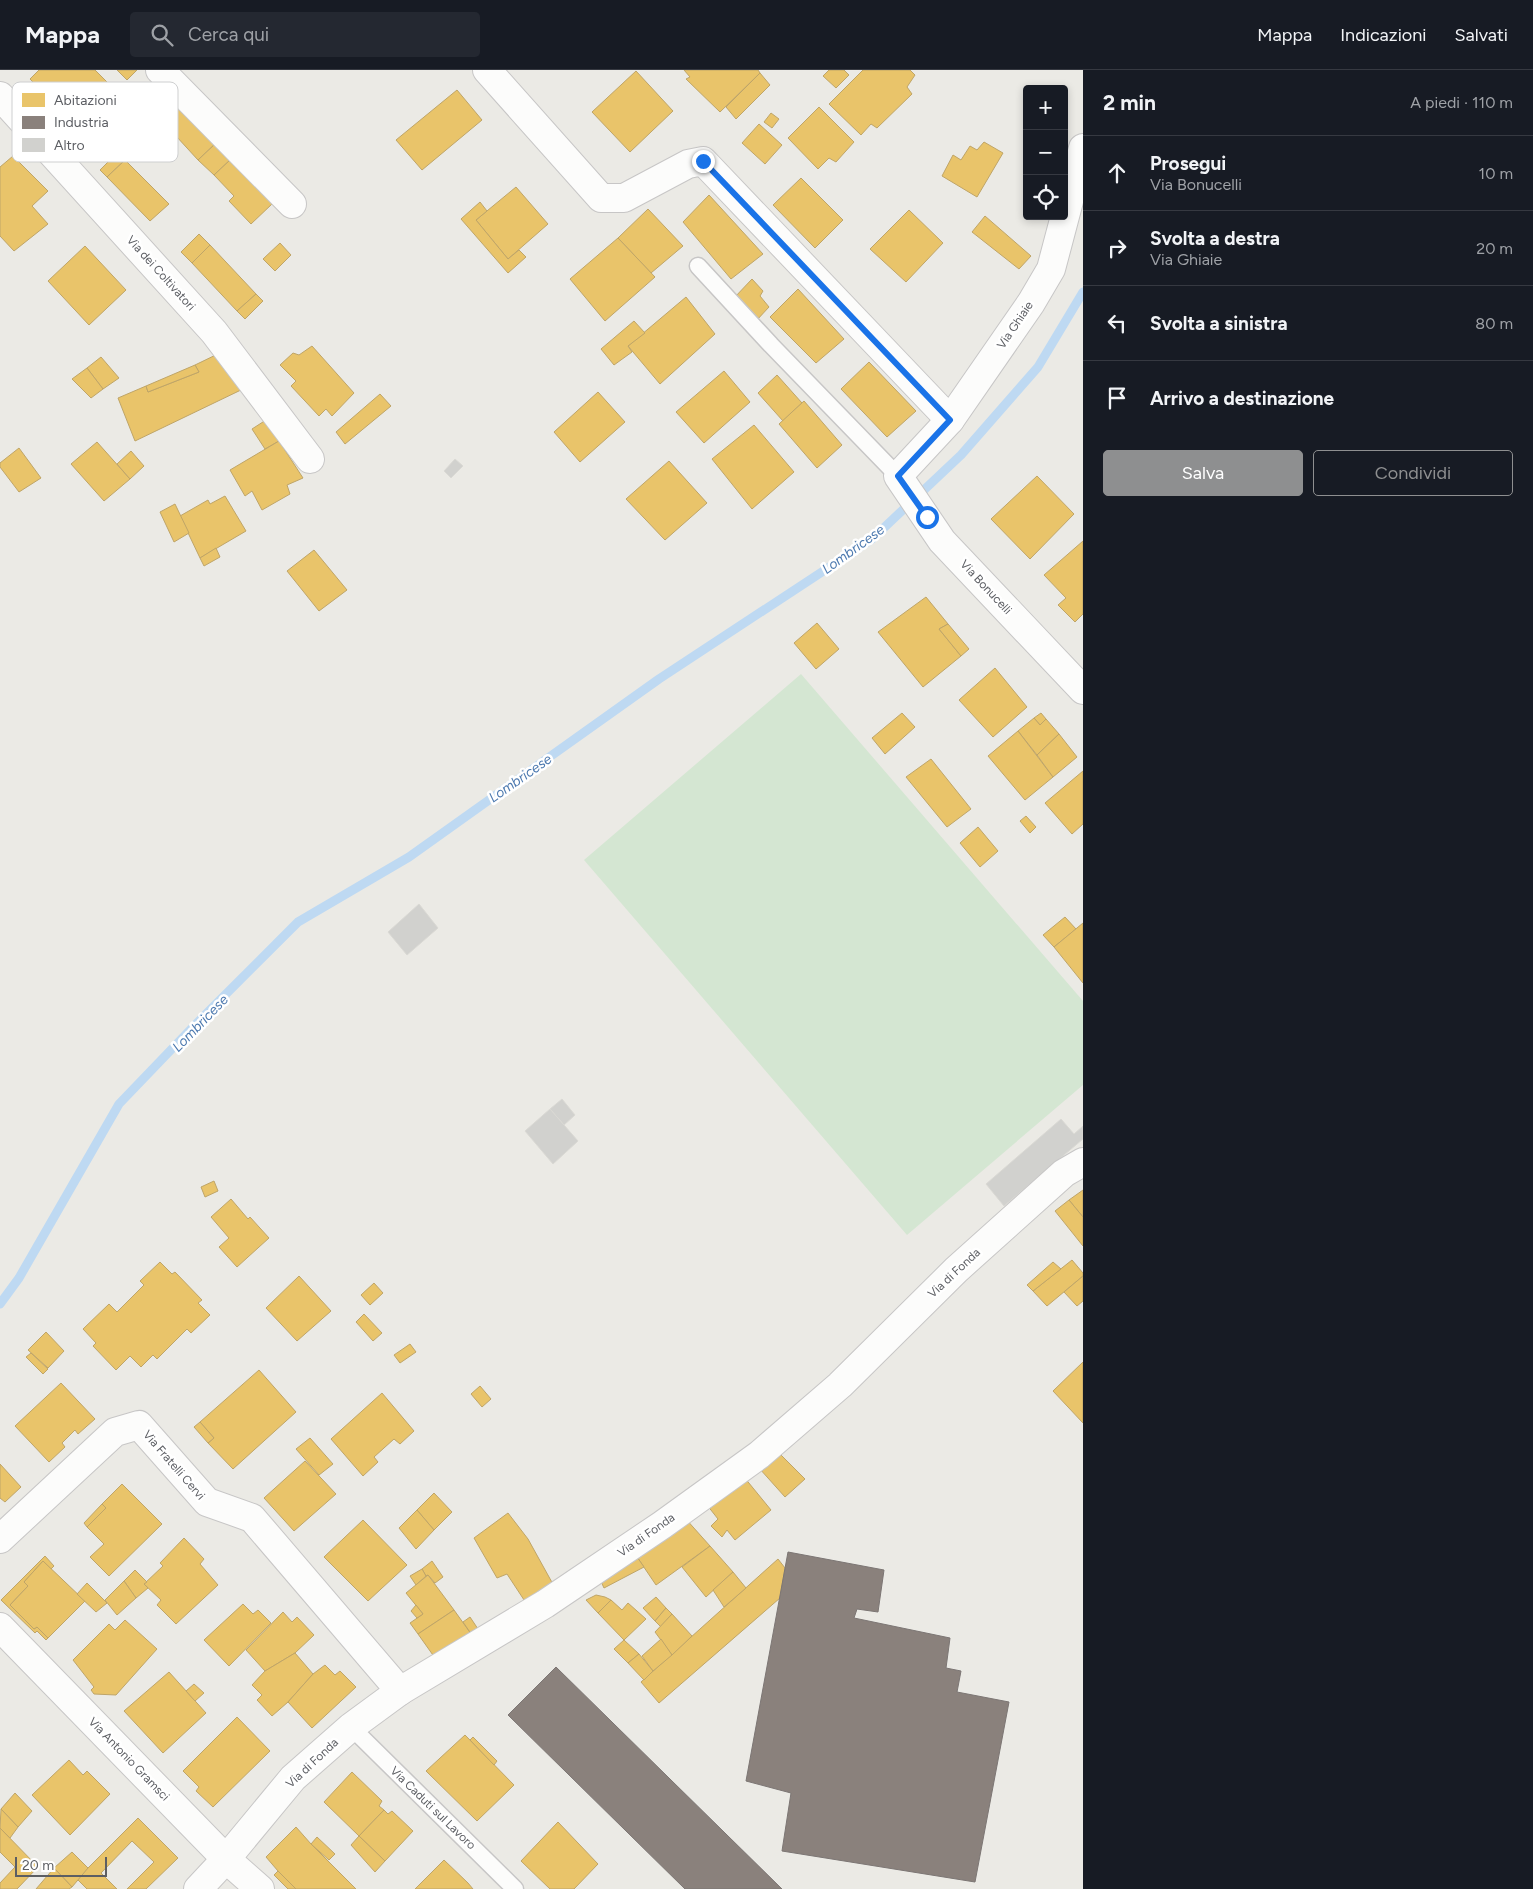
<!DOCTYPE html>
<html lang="it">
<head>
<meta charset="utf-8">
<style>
	body { margin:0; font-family:Figtree,sans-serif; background:#242831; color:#f1f3f6 }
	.controls { position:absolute; right:15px; top:15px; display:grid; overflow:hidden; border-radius:5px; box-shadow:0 2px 8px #0003 }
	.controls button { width:45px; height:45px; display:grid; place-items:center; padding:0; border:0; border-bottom:1px solid #363941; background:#171b24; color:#f1f3f6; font:25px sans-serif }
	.scale { position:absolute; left:15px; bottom:12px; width:92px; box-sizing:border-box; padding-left:5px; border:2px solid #5c5e63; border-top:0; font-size:14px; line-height:18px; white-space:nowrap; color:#5c5e63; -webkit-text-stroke:4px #fff; paint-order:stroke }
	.stop { position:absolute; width:15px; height:15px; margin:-11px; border:4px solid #1a73e8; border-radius:50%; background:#fff }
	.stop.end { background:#1a73e8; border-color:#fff; box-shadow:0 1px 5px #0008 }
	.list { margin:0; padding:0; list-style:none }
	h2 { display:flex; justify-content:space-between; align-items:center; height:65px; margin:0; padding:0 20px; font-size:21px }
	h2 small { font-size:16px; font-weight:400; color:#9ea1a6 }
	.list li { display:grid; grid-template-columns:32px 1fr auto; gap:15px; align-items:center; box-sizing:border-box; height:75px; padding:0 20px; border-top:1px solid #363941 }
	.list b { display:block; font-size:19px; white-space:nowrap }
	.list p { margin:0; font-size:16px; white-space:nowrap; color:#9ea1a6 }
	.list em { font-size:16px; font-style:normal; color:#9ea1a6 }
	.actions { display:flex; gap:10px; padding:15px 20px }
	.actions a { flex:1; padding:11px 0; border:1px solid #8e8f90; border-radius:5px; text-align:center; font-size:18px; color:#8e8f90 }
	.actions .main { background:#8e8f90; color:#fff }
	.icon { flex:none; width:28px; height:28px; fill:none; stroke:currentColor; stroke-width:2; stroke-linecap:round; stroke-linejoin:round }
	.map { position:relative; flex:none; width:1083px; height:1819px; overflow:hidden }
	header { display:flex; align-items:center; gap:30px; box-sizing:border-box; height:70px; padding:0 25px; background:#171b24; border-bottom:1px solid #363941 }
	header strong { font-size:24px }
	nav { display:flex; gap:28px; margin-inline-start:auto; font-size:18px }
	.search { width:350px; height:45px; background:#242831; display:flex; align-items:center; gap:12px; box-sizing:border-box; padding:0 18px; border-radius:5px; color:#9ea1a6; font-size:19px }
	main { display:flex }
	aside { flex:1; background:#171b24 }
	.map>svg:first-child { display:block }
</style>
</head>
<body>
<header>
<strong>Mappa</strong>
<div class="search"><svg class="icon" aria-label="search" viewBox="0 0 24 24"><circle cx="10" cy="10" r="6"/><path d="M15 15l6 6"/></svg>Cerca qui</div>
<nav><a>Mappa</a><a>Indicazioni</a><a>Salvati</a></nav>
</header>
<main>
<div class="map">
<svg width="1083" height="1819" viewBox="0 0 1083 1819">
	<rect width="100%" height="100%" fill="#ebeae5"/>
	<polygon fill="#d4e6d2" points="801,604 1083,931 1083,1015 907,1165 584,790"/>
	<g fill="#e9c46a" stroke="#bfa568">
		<polygon points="39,0 95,0 108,13 69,50 30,9"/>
		<polygon points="117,0 137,0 127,10"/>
		<polygon points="684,0 758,0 760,3 720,42 686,9 690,7"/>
		<polygon points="829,0 844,0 849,5 836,18 823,6"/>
		<polygon points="863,0 910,0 915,5 907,17 912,24 877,58 871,54 861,65 829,34"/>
		<polygon points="636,1 673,41 630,82 592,42"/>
		<polygon points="760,3 770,15 736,49 726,37"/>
		<polygon points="457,20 482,50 422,100 396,70"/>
		<polygon points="171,29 215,74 198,90 176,66 170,71 150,49"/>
		<polygon points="819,37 854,72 836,92 829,88 818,99 788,68"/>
		<polygon points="771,43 779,49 772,58 764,52"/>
		<polygon points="759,54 782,75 765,94 742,73"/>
		<polygon points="984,72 1003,83 977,127 942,106 953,85 961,90 970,76 977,80"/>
		<polygon points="215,74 230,90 214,105 198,90"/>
		<polygon points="118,82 125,90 107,107 100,100"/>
		<polygon points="13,86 48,121 32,136 48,154 14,181 0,166 0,97"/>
		<polygon points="125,90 169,134 150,151 107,107"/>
		<polygon points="230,90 272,134 251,154 229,131 234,126 214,105"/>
		<polygon points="801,108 843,150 815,178 773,135"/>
		<polygon points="516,117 548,154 508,189 476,150"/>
		<polygon points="709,125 763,184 731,209 683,152"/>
		<polygon points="480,132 487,141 476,150 508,189 519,180 526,187 508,203 461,149"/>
		<polygon points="648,139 683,176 651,203 618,168"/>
		<polygon points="909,140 943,173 906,212 870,179"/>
		<polygon points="985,146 1031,186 1019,199 972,162"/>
		<polygon points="199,164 210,175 192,193 181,182"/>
		<polygon points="618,168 655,207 605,251 570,209"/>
		<polygon points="280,173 291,185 275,201 263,189"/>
		<polygon points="210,175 256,224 237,241 192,193"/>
		<polygon points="85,176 126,220 89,255 48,211"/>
		<polygon points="752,209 763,221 760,226 769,237 756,251 734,228"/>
		<polygon points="798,219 844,269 816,293 770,247"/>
		<polygon points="256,224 263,231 245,249 237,241"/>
		<polygon points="686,227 715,264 660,314 628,276"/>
		<polygon points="634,251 645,263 628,276 632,282 614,295 601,279"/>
		<polygon points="312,276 354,323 332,346 326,339 319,346 291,316 296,311 280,295 293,283 299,285"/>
		<polygon points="224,281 243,319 135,371 118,328 146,316 148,322 199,302 195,295"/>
		<polygon points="101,287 119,308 103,319 87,298"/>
		<polygon points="869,292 916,341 887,367 841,319"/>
		<polygon points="195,295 199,302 148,322 146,316"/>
		<polygon points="87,298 103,319 91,328 72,309"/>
		<polygon points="724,301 750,332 704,373 676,342"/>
		<polygon points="777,305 802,333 783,351 758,323"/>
		<polygon points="598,322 625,352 580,392 554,362"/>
		<polygon points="380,324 391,336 345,374 336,362"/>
		<polygon points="804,331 842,375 817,398 779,354"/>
		<polygon points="266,350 279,371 265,379 252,359"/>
		<polygon points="754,355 794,402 752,439 712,389"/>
		<polygon points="279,371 303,408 287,415 290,424 262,440 252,421 245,426 230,400"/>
		<polygon points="97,372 130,409 104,431 71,394"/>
		<polygon points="19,378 41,408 19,422 0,397 0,393"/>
		<polygon points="131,381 144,396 130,409 117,394"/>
		<polygon points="669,391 707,433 665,470 626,429"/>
		<polygon points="1037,406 1074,444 1030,489 991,449"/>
		<polygon points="225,426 246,461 200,488 180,446 208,430 210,434"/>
		<polygon points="175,434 189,463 174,472 160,442"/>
		<polygon points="1083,471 1083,544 1075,552 1058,535 1066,528 1044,505"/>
		<polygon points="216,478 220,487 204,496 200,488"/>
		<polygon points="314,480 347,520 319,541 287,501"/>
		<polygon points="926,527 948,554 939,559 961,586 923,617 878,562"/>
		<polygon points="817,553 839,579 816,599 794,573"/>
		<polygon points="948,554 969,579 961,586 939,559"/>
		<polygon points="995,598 1027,637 993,667 959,630"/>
		<polygon points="902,643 915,657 885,684 872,668"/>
		<polygon points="1041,643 1046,649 1040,655 1034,648"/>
		<polygon points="1034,648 1040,655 1046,649 1059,664 1037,685 1018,661"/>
		<polygon points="1018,661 1053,707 1025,730 988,686"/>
		<polygon points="1059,664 1077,687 1053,707 1037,685"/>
		<polygon points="931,689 971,739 947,757 906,707"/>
		<polygon points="1083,701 1083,754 1072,764 1045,733"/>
		<polygon points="1026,746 1036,757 1030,763 1020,751"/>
		<polygon points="978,757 998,781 980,797 960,773"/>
		<polygon points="1065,847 1076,859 1054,877 1043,865"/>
		<polygon points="1083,853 1083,913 1054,877"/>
		<polygon points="214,1111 218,1121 205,1127 201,1117"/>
		<polygon points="1083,1120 1083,1147 1069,1130"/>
		<polygon points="231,1129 248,1149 250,1147 269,1168 237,1197 219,1177 229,1168 211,1147"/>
		<polygon points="1069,1130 1083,1147 1083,1176 1055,1141"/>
		<polygon points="1072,1190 1083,1203 1083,1206 1047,1236 1033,1221"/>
		<polygon points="160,1192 172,1204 175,1202 202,1230 198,1233 210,1245 191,1263 187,1259 157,1289 153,1285 141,1297 130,1286 116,1300 93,1276 96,1273 83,1259 109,1234 117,1242 144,1215 140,1211"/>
		<polygon points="1053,1192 1061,1199 1033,1221 1027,1215"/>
		<polygon points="299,1206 331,1241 297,1271 266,1238"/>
		<polygon points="1083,1206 1083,1231 1077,1236 1064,1222"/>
		<polygon points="374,1213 383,1223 370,1235 361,1225"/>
		<polygon points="364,1244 382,1263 373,1271 356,1252"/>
		<polygon points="46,1262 64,1281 48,1298 28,1280"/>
		<polygon points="410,1274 416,1282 400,1293 394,1285"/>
		<polygon points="31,1283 48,1299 43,1304 26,1287"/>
		<polygon points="1083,1292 1083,1353 1053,1321"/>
		<polygon points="259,1300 296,1342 233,1399 208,1373 214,1368 200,1352"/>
		<polygon points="61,1313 95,1349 78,1364 75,1360 62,1373 65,1377 49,1392 15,1356"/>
		<polygon points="480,1316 491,1329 482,1337 471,1324"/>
		<polygon points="382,1323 414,1361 400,1374 394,1369 374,1387 378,1392 363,1406 331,1369"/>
		<polygon points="200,1352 214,1368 208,1373 194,1357"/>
		<polygon points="310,1368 333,1394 319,1405 296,1379"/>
		<polygon points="780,1384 805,1409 785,1427 759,1398"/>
		<polygon points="305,1391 336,1424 294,1461 264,1428"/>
		<polygon points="0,1394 21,1417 5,1432 0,1428"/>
		<polygon points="744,1407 771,1440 735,1470 727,1460 722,1467 711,1456 718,1449 707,1435"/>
		<polygon points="122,1414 162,1454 109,1506 90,1487 104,1474 87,1457 106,1438 102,1434"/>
		<polygon points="434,1423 452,1442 434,1460 417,1440"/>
		<polygon points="102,1434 106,1438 87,1457 84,1453"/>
		<polygon points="417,1440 434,1460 416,1479 399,1458"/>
		<polygon points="508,1443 528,1469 554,1516 528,1536 507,1504 497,1508 474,1468"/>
		<polygon points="685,1448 710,1476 656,1515 635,1484"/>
		<polygon points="363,1450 407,1495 368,1531 324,1487"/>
		<polygon points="184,1468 204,1489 200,1494 218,1515 176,1554 157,1535 161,1530 144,1514 163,1496 160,1493"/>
		<polygon points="710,1476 733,1502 706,1527 682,1497"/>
		<polygon points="635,1484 644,1497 604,1518 599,1507"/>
		<polygon points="45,1486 54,1496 51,1499 43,1491 24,1512 28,1516 10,1535 34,1559 37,1557 48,1568 46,1570 37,1561 35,1563 1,1530"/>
		<polygon points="778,1489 785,1498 780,1528 659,1633 641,1612"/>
		<polygon points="43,1491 85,1531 48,1568 37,1557 34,1559 10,1535 28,1516 24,1512"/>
		<polygon points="432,1491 443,1507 435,1513 428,1505 426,1506 422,1499"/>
		<polygon points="422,1499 426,1506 416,1515 410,1506"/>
		<polygon points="135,1500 147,1512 144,1514 148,1518 136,1528 124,1511"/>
		<polygon points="733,1502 746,1518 724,1537 713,1520"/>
		<polygon points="428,1505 454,1540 418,1564 410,1553 423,1544 406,1523"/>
		<polygon points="124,1511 136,1528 117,1545 105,1530"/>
		<polygon points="87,1513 107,1533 96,1542 77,1524"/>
		<polygon points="596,1525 605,1527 611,1530 598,1543 586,1530"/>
		<polygon points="656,1527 666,1538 655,1551 643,1538"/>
		<polygon points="611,1530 622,1540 628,1533 646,1549 624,1570 598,1543"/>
		<polygon points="243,1534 253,1544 258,1540 271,1553 229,1596 204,1570"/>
		<polygon points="416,1535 423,1544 417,1548 411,1541"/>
		<polygon points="666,1538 672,1544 661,1557 655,1551"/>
		<polygon points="454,1540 474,1568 440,1595 418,1564"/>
		<polygon points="283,1542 292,1552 297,1547 314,1565 295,1583 265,1601 246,1580"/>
		<polygon points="672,1544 692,1566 672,1585 655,1562"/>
		<polygon points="470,1547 480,1562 474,1568 463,1552"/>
		<polygon points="125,1550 157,1579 116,1625 94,1624 91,1620 94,1617 73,1590 109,1554 115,1560"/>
		<polygon points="661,1569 672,1585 653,1601 642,1586"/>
		<polygon points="624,1570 639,1584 628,1593 614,1579"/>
		<polygon points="295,1583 313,1604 288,1632 272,1646 257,1630 262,1625 252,1615 265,1601"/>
		<polygon points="639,1584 653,1601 644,1610 628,1593"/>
		<polygon points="325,1595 335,1605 340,1601 356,1617 312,1658 288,1632 313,1604"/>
		<polygon points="169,1602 206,1643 163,1683 124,1641"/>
		<polygon points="194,1614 204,1623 195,1631 186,1621"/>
		<polygon points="237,1647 270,1681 213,1737 196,1721 199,1717 183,1701"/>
		<polygon points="465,1665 514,1715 477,1751 426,1701"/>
		<polygon points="473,1667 497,1691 494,1695 470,1670"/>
		<polygon points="69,1690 83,1705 87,1701 110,1724 70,1765 32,1725"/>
		<polygon points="352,1702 382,1731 379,1736 384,1740 359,1766 324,1732"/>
		<polygon points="15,1723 32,1741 18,1757 1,1739"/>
		<polygon points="1,1739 18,1757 10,1768 0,1758"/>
		<polygon points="384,1740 388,1744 392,1741 413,1761 385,1791 359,1766"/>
		<polygon points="138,1748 178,1788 146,1819 127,1819 154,1792 132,1771 101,1803 117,1819 87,1819 77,1809"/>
		<polygon points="558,1752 598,1794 574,1819 550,1819 521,1791"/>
		<polygon points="296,1757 311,1774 356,1819 296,1819 278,1801 266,1787"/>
		<polygon points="0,1758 38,1797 17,1819 0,1819 0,1813 15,1797 0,1782"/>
		<polygon points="359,1766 385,1791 375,1802 351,1775"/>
		<polygon points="317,1767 335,1784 329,1790 311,1774"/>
		<polygon points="72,1782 88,1798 72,1817 54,1798"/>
		<polygon points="444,1790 468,1813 473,1819 415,1819"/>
		<polygon points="54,1798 72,1817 69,1819 36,1819"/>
		<polygon points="278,1801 296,1819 288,1819 274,1805"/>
	</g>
	<g fill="#8a817c" stroke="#7c7674">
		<polygon points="788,1482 884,1500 878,1542 857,1539 854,1548 950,1568 946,1598 961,1601 957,1622 1009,1632 975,1812 782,1781 791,1723 746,1711"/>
		<polygon points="556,1597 782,1819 685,1819 508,1645"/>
	</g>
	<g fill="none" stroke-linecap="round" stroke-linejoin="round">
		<polyline stroke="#bed9f2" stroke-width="9" points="0,1234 19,1208 119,1034 191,959 298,852 409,787 659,609 872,469 961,385 1038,297 1083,222"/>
	</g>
	<g fill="#d1d1ce" stroke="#dad9d4">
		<polygon points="455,389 463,396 451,408 444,401"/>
		<polygon points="419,834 438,858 407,885 388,862"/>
		<polygon points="562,1029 575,1045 564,1055 550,1039"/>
		<polygon points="550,1039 578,1071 553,1094 525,1061"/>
		<polygon points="1061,1049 1074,1064 1083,1056 1083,1069 1004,1136 986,1114"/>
	</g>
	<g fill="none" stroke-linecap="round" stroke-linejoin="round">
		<g stroke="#c7c6c6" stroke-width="19">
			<g id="service">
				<polyline points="698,196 771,275 898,406"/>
				<polyline points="351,1657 515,1819"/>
			</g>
		</g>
		<g stroke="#c7c6c6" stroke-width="30">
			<g id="minor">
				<polyline points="160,0 292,134"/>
				<polyline points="487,0 601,128 624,128 688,94 703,91 950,350"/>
				<polyline points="0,26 214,262 310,389"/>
				<polyline points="1083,78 1051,199 1031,233 950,350 898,406 942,471 1083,620"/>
				<polyline points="0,1469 115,1362 139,1355 207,1432 252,1448 400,1621"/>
				<polyline points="0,1557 226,1789 260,1819"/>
				<polyline points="198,1819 226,1789 293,1708 351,1657 400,1621 545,1534 662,1455 759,1385 840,1315 956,1200 1064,1103 1083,1092"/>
			</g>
		</g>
		<use href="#service" stroke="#fcfcfb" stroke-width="16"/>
		<use href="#minor" stroke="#fcfcfb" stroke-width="28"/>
	</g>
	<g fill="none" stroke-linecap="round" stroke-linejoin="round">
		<polyline stroke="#1a73e8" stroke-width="6" points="703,91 950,350 898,406 927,447"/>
	</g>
	<g text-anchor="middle" stroke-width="5" stroke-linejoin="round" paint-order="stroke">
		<g font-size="12" fill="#5c5e63" stroke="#fff">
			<text transform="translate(161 203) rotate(48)" y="4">Via dei Coltivatori</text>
			<text transform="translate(1015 255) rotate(-56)" y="4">Via Ghiaie</text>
			<text transform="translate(986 517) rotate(47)" y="4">Via Bonucelli</text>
			<text transform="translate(954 1203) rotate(-43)" y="4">Via di Fonda</text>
			<text transform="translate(174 1395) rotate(49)" y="4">Via Fratelli Cervi</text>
			<text transform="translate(646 1465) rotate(-35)" y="4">Via di Fonda</text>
			<text transform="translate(129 1689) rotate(46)" y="4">Via Antonio Gramsci</text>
			<text transform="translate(312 1693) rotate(-43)" y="4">Via di Fonda</text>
			<text transform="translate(433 1738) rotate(44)" y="4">Via Caduti sul Lavoro</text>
		</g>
		<g font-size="14" font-style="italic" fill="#4c79af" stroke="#fff">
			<text transform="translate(853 479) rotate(-36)" y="5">Lombricese</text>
			<text transform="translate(520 708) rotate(-35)" y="5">Lombricese</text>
			<text transform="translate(200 953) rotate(-46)" y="5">Lombricese</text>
		</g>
	</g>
	<rect x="12" y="12" width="166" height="80" rx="8" fill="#fff" stroke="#cecfd0" stroke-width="1"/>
	<rect x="22" y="23" width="23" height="14" fill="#e9c46a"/>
	<rect x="22" y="46" width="23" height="13" fill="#8a817c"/>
	<rect x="22" y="68" width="23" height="14" fill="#d1d1ce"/>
	<g font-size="14" fill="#5c5e63">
		<text x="54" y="35">Abitazioni</text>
		<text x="54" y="57">Industria</text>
		<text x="54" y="80">Altro</text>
	</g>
</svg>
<div class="controls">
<button>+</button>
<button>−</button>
<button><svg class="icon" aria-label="locate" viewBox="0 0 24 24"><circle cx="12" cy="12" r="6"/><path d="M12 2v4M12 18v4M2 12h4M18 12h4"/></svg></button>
</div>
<div class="scale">20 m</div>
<div class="stop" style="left:927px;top:447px"></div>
<div class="stop end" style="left:703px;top:91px"></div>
</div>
<aside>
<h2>2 min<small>A piedi · 110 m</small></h2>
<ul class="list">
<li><svg class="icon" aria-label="ahead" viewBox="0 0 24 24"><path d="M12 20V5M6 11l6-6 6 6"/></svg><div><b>Prosegui</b><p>Via Bonucelli</p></div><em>10 m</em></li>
<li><svg class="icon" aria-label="right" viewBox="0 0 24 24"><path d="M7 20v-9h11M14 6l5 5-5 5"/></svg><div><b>Svolta a destra</b><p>Via Ghiaie</p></div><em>20 m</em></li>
<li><svg class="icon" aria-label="left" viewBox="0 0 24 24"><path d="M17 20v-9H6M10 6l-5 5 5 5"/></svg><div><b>Svolta a sinistra</b></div><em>80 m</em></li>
<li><svg class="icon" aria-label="arrive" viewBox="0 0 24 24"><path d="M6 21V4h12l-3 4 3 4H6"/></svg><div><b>Arrivo a destinazione</b></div></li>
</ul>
<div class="actions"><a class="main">Salva</a><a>Condividi</a></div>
</aside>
</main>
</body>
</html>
